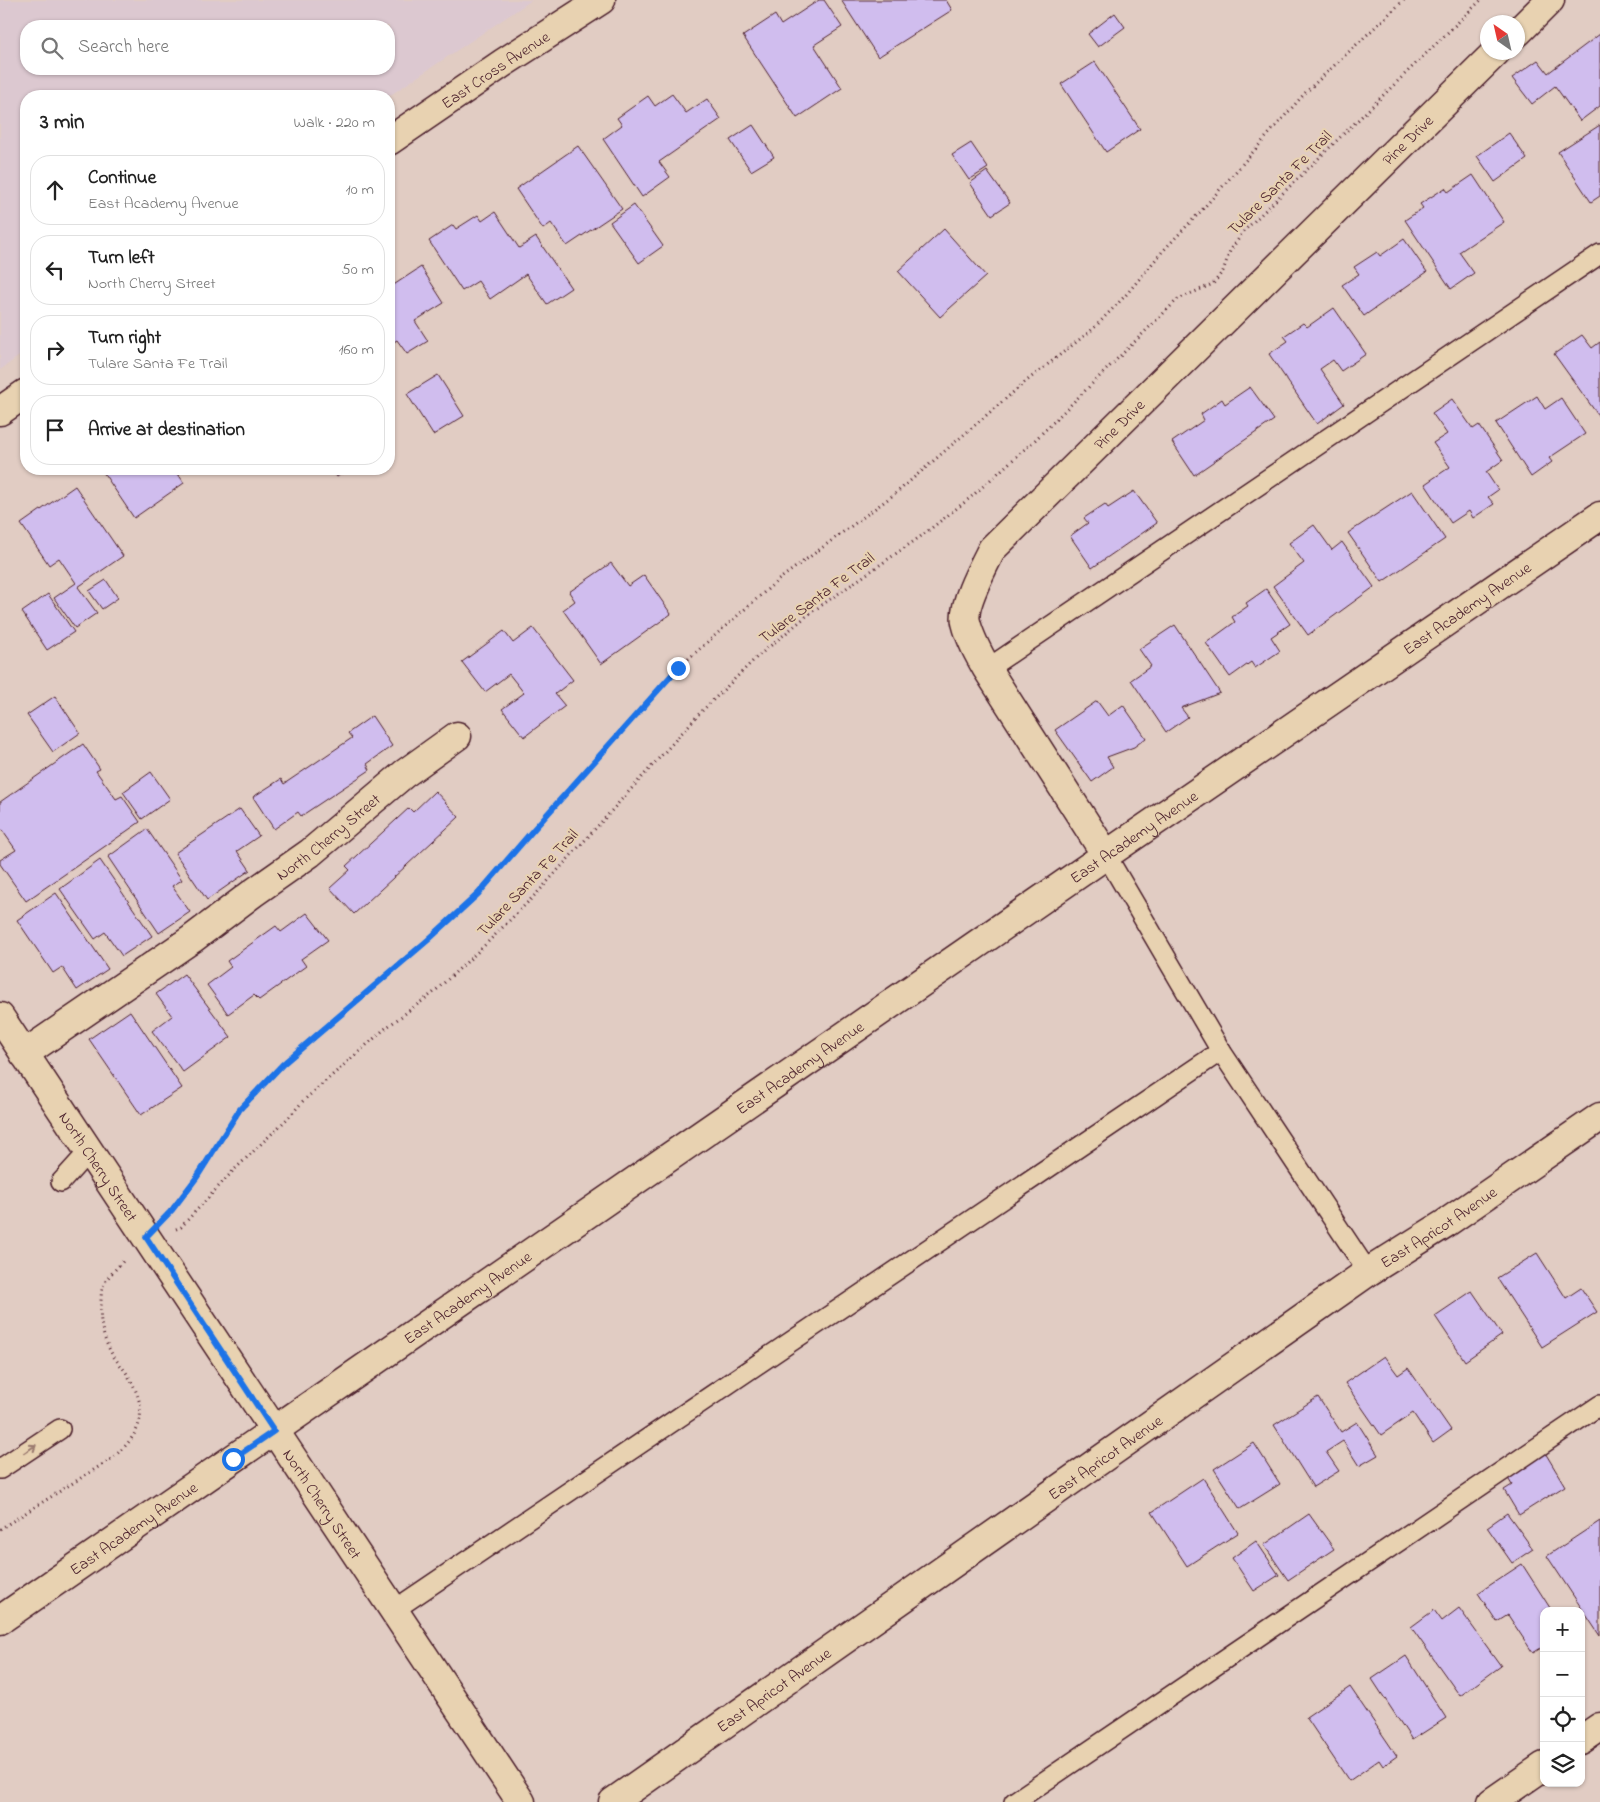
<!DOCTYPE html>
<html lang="en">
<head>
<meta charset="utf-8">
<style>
	body { margin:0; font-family:"Indie Flower",sans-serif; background:#f2f2f2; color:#222 }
	.controls { position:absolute; right:15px; bottom:15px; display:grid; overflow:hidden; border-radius:10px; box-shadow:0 1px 4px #0004 }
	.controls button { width:45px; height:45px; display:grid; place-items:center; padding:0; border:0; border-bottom:1px solid #e0e0e0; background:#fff; color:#222; font:25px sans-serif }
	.compass { position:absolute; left:1480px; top:15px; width:45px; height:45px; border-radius:50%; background:#fff; box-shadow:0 1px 4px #0004; rotate:326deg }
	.stop { position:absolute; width:15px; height:15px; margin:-11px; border:4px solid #1a73e8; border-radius:50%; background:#fff }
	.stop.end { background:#1a73e8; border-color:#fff; box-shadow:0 1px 5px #0008 }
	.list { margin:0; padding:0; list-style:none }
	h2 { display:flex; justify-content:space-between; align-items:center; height:65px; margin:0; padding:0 20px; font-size:21px }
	h2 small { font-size:16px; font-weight:400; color:#767676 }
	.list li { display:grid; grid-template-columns:32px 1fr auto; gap:15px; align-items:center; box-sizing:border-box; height:70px; margin:0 10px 10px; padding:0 10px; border:1px solid #e0e0e0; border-radius:20px }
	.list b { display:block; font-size:19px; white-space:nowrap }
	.list p { margin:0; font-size:16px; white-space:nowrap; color:#767676 }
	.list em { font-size:16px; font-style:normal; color:#767676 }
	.icon { flex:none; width:28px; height:28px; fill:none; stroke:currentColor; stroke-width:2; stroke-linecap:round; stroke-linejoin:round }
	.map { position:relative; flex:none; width:1600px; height:1802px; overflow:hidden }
	.search { position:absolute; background:#fff; box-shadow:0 1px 4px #0004; left:20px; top:20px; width:375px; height:55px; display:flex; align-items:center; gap:12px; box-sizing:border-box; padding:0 18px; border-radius:20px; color:#767676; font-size:19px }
	.panel { position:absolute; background:#fff; box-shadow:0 1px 4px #0004; left:20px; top:90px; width:375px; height:385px; border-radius:20px }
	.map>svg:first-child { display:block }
</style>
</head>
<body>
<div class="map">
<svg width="1600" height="1802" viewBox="0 0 1600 1802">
	<rect width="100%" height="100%" fill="#e1ccc3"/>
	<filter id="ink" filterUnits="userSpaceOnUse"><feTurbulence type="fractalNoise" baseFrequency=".02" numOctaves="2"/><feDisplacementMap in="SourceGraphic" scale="10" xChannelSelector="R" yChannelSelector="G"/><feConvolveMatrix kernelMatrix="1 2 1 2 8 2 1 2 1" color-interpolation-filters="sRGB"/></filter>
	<g filter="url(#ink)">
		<path fill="#dcc8d0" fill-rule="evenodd" d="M0 0H532L389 96H26V351L0 370ZM26 26H389V69H26Z"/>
		<g fill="#d0bdee" stroke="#4a1f2b">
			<polygon points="819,0 824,0 842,27 814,45 842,88 797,118 743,36 775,15 781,25"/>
			<polygon points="841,0 946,0 952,10 878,57"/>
			<polygon points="1115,13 1125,27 1098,47 1088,34"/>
			<polygon points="1600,34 1600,106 1580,121 1555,86 1532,104 1512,78 1538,60 1548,73"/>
			<polygon points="1095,62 1140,129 1106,152 1061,84"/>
			<polygon points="672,94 686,113 707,99 721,119 659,162 670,177 642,197 603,139 622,125 617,118 648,96 655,106"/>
			<polygon points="753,125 774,157 751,171 730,140"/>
			<polygon points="1600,125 1600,196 1591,202 1558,152"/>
			<polygon points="1509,133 1527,159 1495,182 1477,156"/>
			<polygon points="971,143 988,168 969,180 952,155"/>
			<polygon points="578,146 622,209 567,246 551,223 543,229 516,189"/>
			<polygon points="987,171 1010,203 992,215 970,183"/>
			<polygon points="1473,175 1504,222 1459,252 1474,273 1451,289 1405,220 1423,208 1420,204 1445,188 1448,192"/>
			<polygon points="634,205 663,246 639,263 610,222"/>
			<polygon points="495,212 519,248 536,237 571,288 547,304 526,274 490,299 478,281 462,291 429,241 453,225 456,229 478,215 482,221"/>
			<polygon points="944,229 986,276 940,317 898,271"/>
			<polygon points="1404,239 1427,272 1364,316 1342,285 1359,274 1354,267 1377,252 1380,256"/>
			<polygon points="421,267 444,303 415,321 428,341 407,354 397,340 389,345 389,288"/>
			<polygon points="1334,308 1366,354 1341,371 1333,360 1320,369 1344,404 1317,424 1269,354 1288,341 1284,336 1303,323 1307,327"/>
			<polygon points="1582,335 1592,348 1600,342 1600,418 1554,354"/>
			<polygon points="438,375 464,416 433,435 407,394"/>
			<polygon points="1250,387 1274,420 1194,475 1172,442 1204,420 1201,414 1222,399 1225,404"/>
			<polygon points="1537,396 1545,409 1561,398 1585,434 1549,458 1552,462 1531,477 1496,423"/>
			<polygon points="1452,399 1473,429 1479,425 1503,460 1486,472 1498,490 1488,497 1494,504 1473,518 1469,511 1451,523 1425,484 1450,467 1433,443 1447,434 1432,413"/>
			<polygon points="101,469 175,469 184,483 134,518"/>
			<polygon points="331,469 348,469 337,477"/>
			<polygon points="75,486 123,556 78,587 97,613 75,628 54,598 76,583 59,558 49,565 21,524"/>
			<polygon points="1134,491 1157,523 1092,568 1070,536 1088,523 1084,518 1105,504 1108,508"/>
			<polygon points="1412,491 1445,539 1382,582 1348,533"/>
			<polygon points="1314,525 1332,550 1342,542 1374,587 1308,635 1273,586 1304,563 1289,543"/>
			<polygon points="611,563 628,586 644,575 671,614 601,664 563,610 575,601 569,592"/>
			<polygon points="106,580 118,598 102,609 89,591"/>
			<polygon points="1266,589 1290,624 1271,637 1280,651 1255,668 1251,662 1230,677 1206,643 1235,622 1232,617 1248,606 1246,603"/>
			<polygon points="48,594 74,632 47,650 22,612"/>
			<polygon points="1175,625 1220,693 1181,708 1188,717 1166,732 1131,680 1151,666 1139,649"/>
			<polygon points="533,628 573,680 555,694 565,706 524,737 502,709 524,693 509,674 485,692 462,662 504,631 513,643"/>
			<polygon points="55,696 80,733 53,752 27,715"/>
			<polygon points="1097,701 1108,716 1123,705 1146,738 1134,747 1107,757 1113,767 1092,782 1055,730"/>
			<polygon points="372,716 392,746 367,764 370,770 301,816 298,812 274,829 253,797 281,779 284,784 352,738 348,733"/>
			<polygon points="83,744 100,769 96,771 116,799 122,796 140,822 26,901 0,864 0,860 16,850 2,830 0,831 0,802"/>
			<polygon points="151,772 170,799 142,819 123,792"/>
			<polygon points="435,791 459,817 354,914 330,888 350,870 346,866 409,808 413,812"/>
			<polygon points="240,809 259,836 237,851 250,870 207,900 175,853"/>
			<polygon points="147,829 182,880 172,886 190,912 159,933 108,857"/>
			<polygon points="100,860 152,936 122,956 105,932 95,939 60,889"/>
			<polygon points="56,893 108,969 77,990 62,967 53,973 17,920"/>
			<polygon points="307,913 328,940 301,959 306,966 259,1000 254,995 228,1014 207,985 231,967 227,961 276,926 281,932"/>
			<polygon points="184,974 231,1037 183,1072 152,1031 172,1016 156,994"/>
			<polygon points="130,1011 182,1088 141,1115 89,1039"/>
			<polygon points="1537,1253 1566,1298 1581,1288 1597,1312 1542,1347 1497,1278"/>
			<polygon points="1472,1291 1502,1335 1465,1361 1435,1316"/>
			<polygon points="1384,1356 1398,1375 1408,1368 1451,1430 1433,1443 1413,1413 1381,1435 1345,1383"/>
			<polygon points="1318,1397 1341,1432 1357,1422 1378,1455 1359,1466 1343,1441 1326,1452 1339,1471 1313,1487 1274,1425"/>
			<polygon points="1254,1443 1280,1484 1240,1509 1214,1469"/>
			<polygon points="1544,1451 1565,1486 1519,1515 1504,1490 1512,1485 1506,1475"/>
			<polygon points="1203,1478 1238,1533 1187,1566 1152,1512"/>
			<polygon points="1507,1513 1533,1549 1512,1563 1487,1527"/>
			<polygon points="1309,1514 1334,1549 1288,1580 1264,1545"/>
			<polygon points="1600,1521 1600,1636 1547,1556"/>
			<polygon points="1256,1541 1279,1575 1254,1591 1232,1558"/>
			<polygon points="1522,1564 1552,1611 1544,1611 1544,1646 1533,1653 1508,1615 1497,1622 1478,1593"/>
			<polygon points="1459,1608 1501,1666 1460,1696 1411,1627 1434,1610 1442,1621"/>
			<polygon points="1406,1656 1446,1718 1412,1740 1372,1679"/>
			<polygon points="1350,1687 1397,1756 1383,1766 1379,1760 1349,1781 1306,1717"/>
		</g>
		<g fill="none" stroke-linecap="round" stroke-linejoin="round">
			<g stroke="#4a1f2b" stroke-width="22">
				<g id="lane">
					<polyline points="987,669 1600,254"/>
					<polyline points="1106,855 1221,1051 1368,1272"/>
					<polyline points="61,1182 89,1151"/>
					<polyline points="0,1469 60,1429"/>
					<polyline points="394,1610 1221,1051"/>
					<polyline points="1014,1802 1600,1405"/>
				</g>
			</g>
			<g stroke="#4a1f2b" stroke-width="31">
				<g id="street">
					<polyline points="1518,32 1550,0"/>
					<path id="s1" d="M1106 855 987 669C979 655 970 639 966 622 962 605 984 565 992 549L1496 52"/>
					<path id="s2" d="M0 1017 521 1802"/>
					<path id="s3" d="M24 1054 192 939 253 893 310 853 404 774 457 736"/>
					<path id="s4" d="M0 1620 1106 855 1600 516"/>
					<polyline points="1581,1740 1600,1727"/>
					<path id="s5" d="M613 1802 1368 1272 1446 1223 1600 1117"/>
					<polyline points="1492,1802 1544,1766"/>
				</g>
			</g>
			<g stroke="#4a1f2b" stroke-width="31">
				<g id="secondary">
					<path id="s6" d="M389 141 503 63 601 0"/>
					<polyline points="0,411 26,393"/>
				</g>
			</g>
			<g stroke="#4a1f2b" stroke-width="3" stroke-dasharray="1 4" stroke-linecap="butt">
				<polyline points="167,1215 197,1177 241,1109 283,1064 428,940 478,894 534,829 678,668 777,581 896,493 1024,383 1093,329 1125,296 1162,252 1201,211 1306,92 1404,0"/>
				<polyline points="176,1229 181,1227 233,1171 289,1117 303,1101 387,1027 433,993 483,947 539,891 699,714 757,657 809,614 920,537 970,498 1035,440 1178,299 1213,284 1223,271 1230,251 1244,231 1481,0"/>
				<path d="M0 1529 111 1459C143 1433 150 1411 127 1374 122 1366 115 1360 111 1352 103 1338 99 1321 101 1305 101 1299 101 1291 103 1286 106 1278 119 1266 125 1259"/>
			</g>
			<use href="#lane" stroke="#e8d2b1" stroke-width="19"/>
			<use href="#street" stroke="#e8d2b1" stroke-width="28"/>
			<use href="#secondary" stroke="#e8d2b1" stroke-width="28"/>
		</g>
		<defs><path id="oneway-shaft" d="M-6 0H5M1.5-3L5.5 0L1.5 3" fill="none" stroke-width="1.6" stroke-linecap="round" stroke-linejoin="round" transform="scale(1.25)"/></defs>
		<use stroke="#99786e" href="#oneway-shaft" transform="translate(30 1449) rotate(-34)"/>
	</g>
	<g fill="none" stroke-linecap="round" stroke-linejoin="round" filter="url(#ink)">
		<polyline stroke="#1a73e8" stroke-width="6" points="233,1459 274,1431 146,1237 172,1210 197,1177 240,1109 283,1064 428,940 478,894 534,829 678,668"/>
	</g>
	<g text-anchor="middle" stroke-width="4" stroke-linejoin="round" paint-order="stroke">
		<g font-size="16" fill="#4a1f2b" stroke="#e8d2b1">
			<text dy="6" stroke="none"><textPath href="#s6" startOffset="128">East Cross Avenue</textPath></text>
			<text dy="6" stroke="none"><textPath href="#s1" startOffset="934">Pine Drive</textPath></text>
			<text transform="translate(1279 182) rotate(-45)" y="6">Tulare Santa Fe Trail</text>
			<text dy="6" stroke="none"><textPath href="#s1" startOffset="529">Pine Drive</textPath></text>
			<text transform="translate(816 597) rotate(-37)" y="6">Tulare Santa Fe Trail</text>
			<text dy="6" stroke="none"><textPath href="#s4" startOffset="1782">East Academy Avenue</textPath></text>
			<text dy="6" stroke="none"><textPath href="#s3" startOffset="374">North Cherry Street</textPath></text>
			<text dy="6" stroke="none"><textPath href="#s4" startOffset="1378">East Academy Avenue</textPath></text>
			<text transform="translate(527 882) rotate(-47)" y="6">Tulare Santa Fe Trail</text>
			<text dy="6" stroke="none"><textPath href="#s4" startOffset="972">East Academy Avenue</textPath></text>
			<text dy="6" stroke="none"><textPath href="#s2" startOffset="179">North Cherry Street</textPath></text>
			<text dy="6" stroke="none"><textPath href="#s5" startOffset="1006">East Apricot Avenue</textPath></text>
			<text dy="6" stroke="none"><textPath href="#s4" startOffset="568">East Academy Avenue</textPath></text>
			<text dy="6" stroke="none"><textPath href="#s5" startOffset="601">East Apricot Avenue</textPath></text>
			<text dy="6" stroke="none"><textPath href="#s2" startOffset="584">North Cherry Street</textPath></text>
			<text dy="6" stroke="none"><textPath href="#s4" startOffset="162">East Academy Avenue</textPath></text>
			<text dy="6" stroke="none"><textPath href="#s5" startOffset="196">East Apricot Avenue</textPath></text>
		</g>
	</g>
</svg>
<div class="controls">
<button>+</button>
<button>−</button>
<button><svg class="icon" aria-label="locate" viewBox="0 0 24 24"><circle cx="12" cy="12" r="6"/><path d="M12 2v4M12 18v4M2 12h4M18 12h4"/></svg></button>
<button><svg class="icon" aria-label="layers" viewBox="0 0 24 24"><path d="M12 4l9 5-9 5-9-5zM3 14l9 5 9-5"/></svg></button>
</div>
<svg class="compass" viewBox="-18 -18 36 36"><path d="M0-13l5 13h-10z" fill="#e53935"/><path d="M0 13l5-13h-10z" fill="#767676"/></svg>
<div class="stop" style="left:233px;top:1459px"></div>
<div class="stop end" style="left:678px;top:668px"></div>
<div class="search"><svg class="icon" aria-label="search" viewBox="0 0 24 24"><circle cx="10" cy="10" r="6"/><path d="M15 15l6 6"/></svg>Search here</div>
<section class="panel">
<h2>3 min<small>Walk · 220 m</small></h2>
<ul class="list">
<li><svg class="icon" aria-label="ahead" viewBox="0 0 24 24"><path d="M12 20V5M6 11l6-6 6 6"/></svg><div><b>Continue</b><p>East Academy Avenue</p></div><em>10 m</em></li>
<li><svg class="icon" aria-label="left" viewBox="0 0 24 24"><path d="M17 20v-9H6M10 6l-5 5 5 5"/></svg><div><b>Turn left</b><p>North Cherry Street</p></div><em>50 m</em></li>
<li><svg class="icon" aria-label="right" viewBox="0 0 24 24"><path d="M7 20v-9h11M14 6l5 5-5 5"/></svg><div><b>Turn right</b><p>Tulare Santa Fe Trail</p></div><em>160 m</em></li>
<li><svg class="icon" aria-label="arrive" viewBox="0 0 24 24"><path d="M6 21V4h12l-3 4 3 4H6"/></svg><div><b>Arrive at destination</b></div></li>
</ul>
</section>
</div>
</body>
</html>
